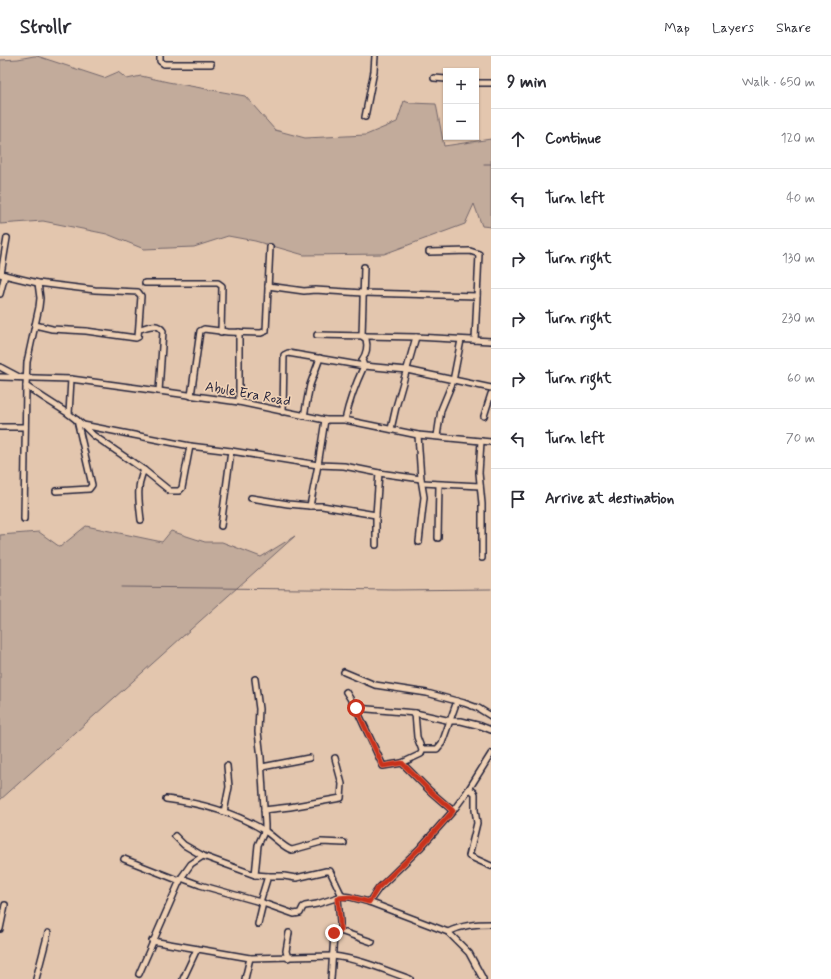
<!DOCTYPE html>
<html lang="en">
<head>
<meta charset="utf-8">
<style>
	body { margin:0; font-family:Mynerve,sans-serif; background:#f2f2f3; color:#2b2b33 }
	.controls { position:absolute; right:12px; top:12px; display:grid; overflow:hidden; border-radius:0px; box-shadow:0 1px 3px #0004 }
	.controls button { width:36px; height:36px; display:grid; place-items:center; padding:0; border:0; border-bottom:1px solid #e1e1e2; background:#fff; color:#2b2b33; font:20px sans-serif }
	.stop { position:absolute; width:12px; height:12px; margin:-9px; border:3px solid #c8321e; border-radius:50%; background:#fff }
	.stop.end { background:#c8321e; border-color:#fff; box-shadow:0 1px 4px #0008 }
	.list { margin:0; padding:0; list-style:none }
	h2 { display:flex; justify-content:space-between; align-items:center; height:52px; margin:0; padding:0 16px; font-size:17px }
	h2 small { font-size:13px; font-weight:400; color:#7c7c81 }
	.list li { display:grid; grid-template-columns:26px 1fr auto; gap:12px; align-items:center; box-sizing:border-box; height:60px; padding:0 16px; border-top:1px solid #e1e1e2 }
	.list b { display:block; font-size:15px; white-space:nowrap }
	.list em { font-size:13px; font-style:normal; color:#7c7c81 }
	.icon { flex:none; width:22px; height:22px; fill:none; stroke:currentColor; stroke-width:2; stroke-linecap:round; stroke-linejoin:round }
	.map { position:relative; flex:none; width:491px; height:923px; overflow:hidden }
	header { display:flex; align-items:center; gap:24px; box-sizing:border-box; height:56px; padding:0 20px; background:#fff; border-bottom:1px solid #e1e1e2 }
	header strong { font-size:19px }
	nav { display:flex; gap:22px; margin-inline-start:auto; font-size:14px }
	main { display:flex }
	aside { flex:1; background:#fff }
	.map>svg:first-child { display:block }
</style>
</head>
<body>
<header>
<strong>Strollr</strong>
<nav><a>Map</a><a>Layers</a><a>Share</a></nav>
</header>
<main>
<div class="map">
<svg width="491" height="923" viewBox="0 0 491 923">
	<rect width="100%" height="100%" fill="#e3c6ae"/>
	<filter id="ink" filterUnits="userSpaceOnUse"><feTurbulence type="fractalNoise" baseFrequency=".025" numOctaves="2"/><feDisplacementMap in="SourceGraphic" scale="8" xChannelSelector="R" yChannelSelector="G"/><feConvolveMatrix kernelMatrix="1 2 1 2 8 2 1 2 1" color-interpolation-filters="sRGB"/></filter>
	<g filter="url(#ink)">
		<g fill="#c2ab9b" stroke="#72666b">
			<polygon points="34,0 37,0 104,22 118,16 127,23 141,20 168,26 245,40 275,74 305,82 366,79 397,66 404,45 410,47 436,48 444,90 491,83 491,171 482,170 474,148 465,168 384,198 304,199 255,185 228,180 194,191 144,193 107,178 43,165 0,168 0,4 18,3"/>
			<polygon points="86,470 162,486 171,475 205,486 222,486 261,501 295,480 0,744 0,479 39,476 60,491"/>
		</g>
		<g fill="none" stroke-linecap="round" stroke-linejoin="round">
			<g stroke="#6a5f66" stroke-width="1">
				<polyline points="484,108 491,108"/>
				<polyline points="121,531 394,534 491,533"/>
			</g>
			<g stroke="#22223b" stroke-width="8">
				<g id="minor">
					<polyline points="160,0 160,5 164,8 211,8"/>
					<polyline points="434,22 446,23"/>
					<polyline points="476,27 491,27"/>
					<polyline points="365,61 374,15 375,0"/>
					<polyline points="429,196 470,195 479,198 475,284"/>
					<polyline points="0,218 38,227 95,234 138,236 141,240 138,281 136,282 86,275 52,273 35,269"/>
					<polyline points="1,218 7,182"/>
					<polyline points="38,227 40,242 39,251 27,306 26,330 44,342 69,358 83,369 190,390 231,395 318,409 344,410 379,417 421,423"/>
					<polyline points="145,227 218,227 222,230 221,276"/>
					<polyline points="268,230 304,235 315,234 363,237 477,240"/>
					<polyline points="0,238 5,219"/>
					<path d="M140 273C148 271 157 266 163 275L159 335"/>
					<polyline points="317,279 416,281 491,285"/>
					<polyline points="0,311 19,321"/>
					<polyline points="0,321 71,323 159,335 239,346 325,364 345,364 418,379 491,386"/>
					<polyline points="191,340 200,275 204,273 228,276 261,277 266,275 270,191"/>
					<polyline points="239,346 239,276"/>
					<polyline points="283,356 284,299 288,297 364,310 407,314 491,332"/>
					<polyline points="69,358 71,323"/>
					<polyline points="304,360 310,329 320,302"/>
					<polyline points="484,360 491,338"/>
					<path d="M345 364C349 345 356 327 364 310L362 304C367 297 368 291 366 283L362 280 364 211"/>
					<polyline points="83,369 93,379 144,414 170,435 179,435 182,432 190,390"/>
					<polyline points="0,371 25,371"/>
					<polyline points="391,373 396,351 416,281"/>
					<polyline points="418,379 421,423 424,441 419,486"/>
					<polyline points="437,380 441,354 453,325 461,284"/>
					<polyline points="481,385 479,417 482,448 482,502"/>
					<polyline points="422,427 480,430"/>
					<polyline points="56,435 89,433 92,429 77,364"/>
					<polyline points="251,442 288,448 310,450 322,450 376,459"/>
					<polyline points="310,450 318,409 325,364"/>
					<polyline points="24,463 26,330"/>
					<path d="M141 464C139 446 136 430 144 414"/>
					<polyline points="221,470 231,395"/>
					<polyline points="438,482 439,429"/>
					<polyline points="376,489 376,459 379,417"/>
					<polyline points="344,616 375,629 427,637 464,647 478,652 491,660"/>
					<polyline points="346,636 356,652 383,710 402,707 421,698 422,694 417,681 415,657"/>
					<polyline points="356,652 415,657 451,665 461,665 481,670 491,674"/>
					<polyline points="422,693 437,693 442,687 457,645"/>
					<polyline points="402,707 430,735 453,755"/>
					<polyline points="262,711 309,702"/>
					<polyline points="469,733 474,736 475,738 475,754 477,767 469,800 491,810"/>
					<path d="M166 743C200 747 236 757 265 775 273 780 285 793 292 794L321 786 344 787"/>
					<polyline points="264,754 290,751 341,742 342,728 335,702"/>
					<polyline points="224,756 229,731 227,710"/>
					<polyline points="175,780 184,789 203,800 255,819 268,820 284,820 296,822 326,815 330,815 342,840 350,841 369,846 448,876 469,897 483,923"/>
					<polyline points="124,803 180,825"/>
					<polyline points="255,819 258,789 265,774 265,769 261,702 258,676 259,653 255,623"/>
					<polyline points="181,822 200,829 260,846 294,858 300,857 303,851 305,850 317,848 342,840"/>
					<polyline points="260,846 268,820"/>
					<polyline points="369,846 379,832 420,792 453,755 469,733 491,698"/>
					<polyline points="258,868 263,847"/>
					<polyline points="0,873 5,849"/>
					<polyline points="340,875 372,886"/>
					<path d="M448 876C462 869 475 868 491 868"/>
					<path d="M152 885 250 902 333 900C360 903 384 914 410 923"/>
					<polyline points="288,902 286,895 289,877"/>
					<polyline points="139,918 181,822 191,808 203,800"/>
					<polyline points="36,923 48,877"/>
					<polyline points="183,923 197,893"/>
					<polyline points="245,923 250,902"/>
					<polyline points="331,923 334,879 336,876 340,875 340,866 338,842"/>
				</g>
			</g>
			<use href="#minor" stroke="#efd1b5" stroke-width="5"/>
		</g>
	</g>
	<g fill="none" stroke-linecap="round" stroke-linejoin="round" filter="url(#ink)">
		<polyline stroke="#c8321e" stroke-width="5" points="334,877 340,875 340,866 338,842 350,841 369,846 378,832 420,792 453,755 430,735 402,707 383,710 382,708 356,652"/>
	</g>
	<g text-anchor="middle" stroke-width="3.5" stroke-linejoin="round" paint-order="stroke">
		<g font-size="14" fill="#22223b" stroke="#efd1b5">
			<text transform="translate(248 337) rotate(10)" y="5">Abule Era Road</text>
		</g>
	</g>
</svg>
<div class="controls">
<button>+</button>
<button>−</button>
</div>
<div class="stop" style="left:356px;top:652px"></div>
<div class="stop end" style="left:334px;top:877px"></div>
</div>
<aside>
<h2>9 min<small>Walk · 650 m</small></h2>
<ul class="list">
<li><svg class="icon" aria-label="ahead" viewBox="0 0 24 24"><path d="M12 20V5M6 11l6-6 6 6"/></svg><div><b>Continue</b></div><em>120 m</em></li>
<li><svg class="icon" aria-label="left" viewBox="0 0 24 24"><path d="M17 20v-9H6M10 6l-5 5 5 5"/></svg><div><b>Turn left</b></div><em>40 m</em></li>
<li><svg class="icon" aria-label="right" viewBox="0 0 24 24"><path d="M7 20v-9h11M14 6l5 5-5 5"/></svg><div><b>Turn right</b></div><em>130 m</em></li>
<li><svg class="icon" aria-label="right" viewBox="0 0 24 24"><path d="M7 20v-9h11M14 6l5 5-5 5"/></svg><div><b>Turn right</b></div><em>230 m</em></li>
<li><svg class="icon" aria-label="right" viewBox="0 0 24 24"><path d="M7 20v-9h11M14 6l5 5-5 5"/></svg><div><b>Turn right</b></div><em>60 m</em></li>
<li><svg class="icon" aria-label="left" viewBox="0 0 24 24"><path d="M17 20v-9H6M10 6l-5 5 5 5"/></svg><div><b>Turn left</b></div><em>70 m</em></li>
<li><svg class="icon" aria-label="arrive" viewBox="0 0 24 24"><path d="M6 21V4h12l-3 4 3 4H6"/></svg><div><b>Arrive at destination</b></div></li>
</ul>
</aside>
</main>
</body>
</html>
